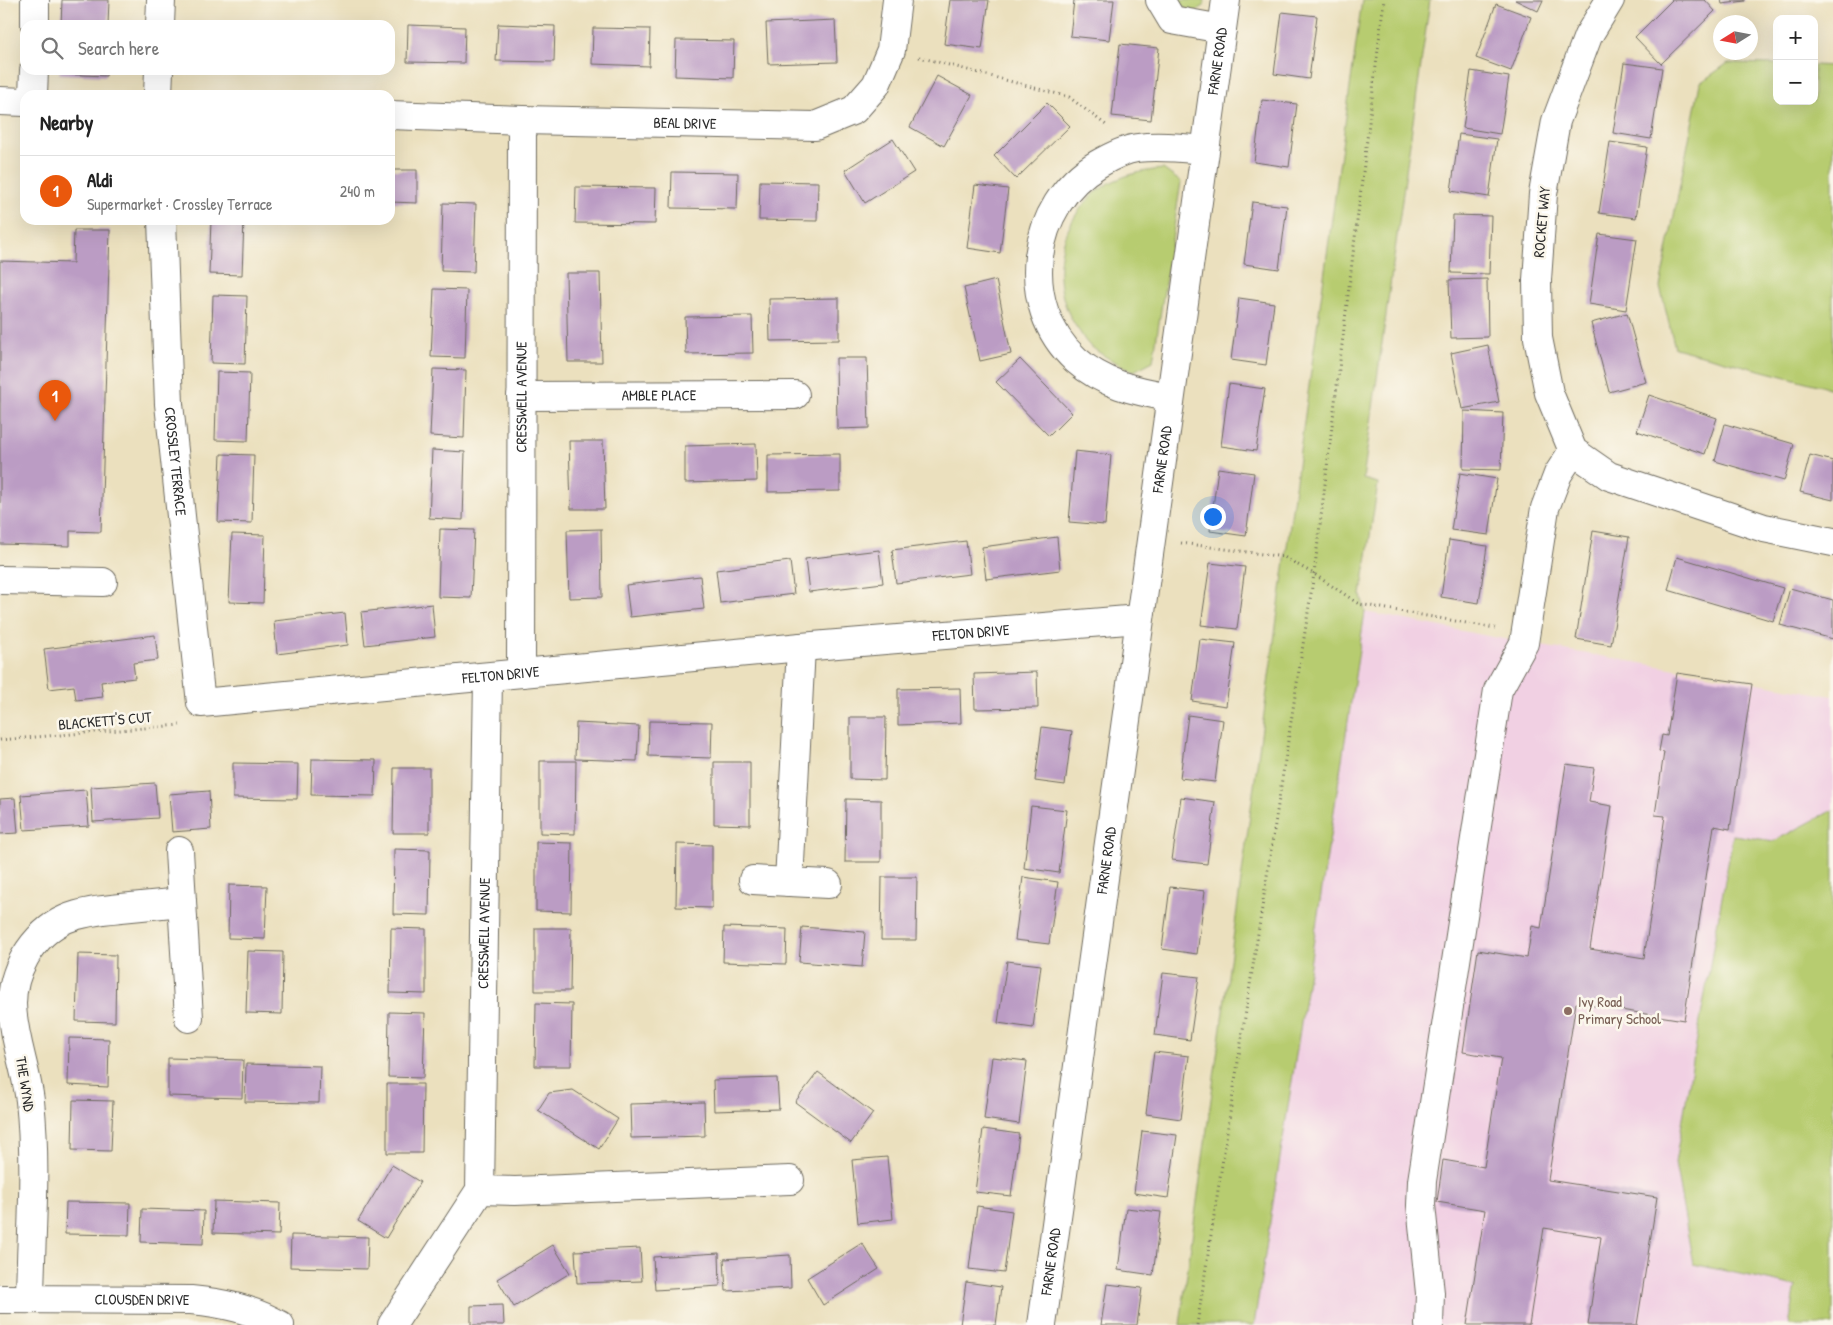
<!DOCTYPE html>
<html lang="en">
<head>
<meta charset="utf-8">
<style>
	body { margin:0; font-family:"Patrick Hand",sans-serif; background:#f6f6f6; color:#222 }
	.controls { position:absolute; right:15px; top:15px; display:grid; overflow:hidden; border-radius:10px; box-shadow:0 5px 20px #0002 }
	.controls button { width:45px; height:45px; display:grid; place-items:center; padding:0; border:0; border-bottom:1px solid #e0e0e0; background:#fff; color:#222; font:25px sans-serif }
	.compass { position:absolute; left:1713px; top:15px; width:45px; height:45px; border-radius:50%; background:#fff; box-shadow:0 5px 20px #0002; rotate:259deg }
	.you { position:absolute; left:1212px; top:516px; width:18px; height:18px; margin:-12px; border:4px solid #fff; border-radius:50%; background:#1a73e8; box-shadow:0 0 0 8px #1a73e833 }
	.badge { display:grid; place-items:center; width:32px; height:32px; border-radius:50%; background:#ea580c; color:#fff; font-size:16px; font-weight:700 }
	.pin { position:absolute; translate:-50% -41px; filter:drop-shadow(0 1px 2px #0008) }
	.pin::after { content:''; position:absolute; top:26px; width:18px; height:15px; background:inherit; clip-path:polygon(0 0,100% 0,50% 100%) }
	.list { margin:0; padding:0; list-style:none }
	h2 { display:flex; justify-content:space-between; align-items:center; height:65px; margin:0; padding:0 20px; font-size:21px }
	h2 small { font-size:16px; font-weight:400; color:#767676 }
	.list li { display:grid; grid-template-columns:32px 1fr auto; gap:15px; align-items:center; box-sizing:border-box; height:70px; padding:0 20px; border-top:1px solid #e0e0e0 }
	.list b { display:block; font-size:19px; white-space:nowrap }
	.list p { margin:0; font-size:16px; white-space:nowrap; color:#767676 }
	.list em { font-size:16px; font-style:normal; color:#767676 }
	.icon { flex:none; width:28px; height:28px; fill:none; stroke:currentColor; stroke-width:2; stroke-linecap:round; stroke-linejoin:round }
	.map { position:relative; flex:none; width:1833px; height:1325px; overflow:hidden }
	.search { position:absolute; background:#fff; box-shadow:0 5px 20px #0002; left:20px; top:20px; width:375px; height:55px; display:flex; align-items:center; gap:12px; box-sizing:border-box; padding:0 18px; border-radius:15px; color:#767676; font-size:19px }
	.panel { position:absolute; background:#fff; box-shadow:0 5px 20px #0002; left:20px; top:90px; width:375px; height:135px; border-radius:15px }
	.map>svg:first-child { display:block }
</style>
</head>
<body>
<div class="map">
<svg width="1833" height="1325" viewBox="0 0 1833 1325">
	<rect width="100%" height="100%" fill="#fbf7ec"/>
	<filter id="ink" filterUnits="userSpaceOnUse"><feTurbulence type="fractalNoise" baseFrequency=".02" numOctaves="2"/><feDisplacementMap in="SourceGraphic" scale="10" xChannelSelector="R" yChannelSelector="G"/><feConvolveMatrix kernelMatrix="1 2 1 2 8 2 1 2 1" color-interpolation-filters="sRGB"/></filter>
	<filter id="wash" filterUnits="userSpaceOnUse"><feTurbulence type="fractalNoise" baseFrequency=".0096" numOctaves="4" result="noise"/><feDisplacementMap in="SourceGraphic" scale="20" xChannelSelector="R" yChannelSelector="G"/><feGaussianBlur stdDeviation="1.12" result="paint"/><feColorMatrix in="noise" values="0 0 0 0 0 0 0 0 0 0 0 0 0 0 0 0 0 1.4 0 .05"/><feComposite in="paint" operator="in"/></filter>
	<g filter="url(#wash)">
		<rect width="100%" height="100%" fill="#ebe0be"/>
		<polygon fill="#f1d0e3" points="1365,612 1524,643 1833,696 1833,1325 1254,1325"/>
		<g fill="#b7cc70" stroke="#717c4e">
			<polygon points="1176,0 1205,0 1204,5 1192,14"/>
			<polygon points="1362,0 1430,0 1363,479 1378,483 1361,595 1365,612 1254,1325 1180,1325"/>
			<polygon points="1728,63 1777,64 1777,101 1814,101 1814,65 1833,66 1833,389 1675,348 1660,287 1700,83"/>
			<path d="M1163 169 1181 182 1153 361 1134 371C1118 364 1102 356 1088 344 1084 340 1081 333 1077 328 1045 282 1059 212 1108 184 1126 174 1143 171 1163 169Z"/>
			<polygon points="1833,810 1833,1325 1789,1325 1796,1286 1693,1264 1675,1163 1733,835 1774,841"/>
		</g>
		<g id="blocks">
			<g fill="#bb9cc4">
				<polygon points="62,0 109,0 108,25 61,25"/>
				<polygon points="950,0 989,0 982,49 944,44"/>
				<polygon points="1074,0 1114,0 1109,40 1070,36"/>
				<polygon points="1515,0 1543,0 1538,11"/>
				<polygon points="1672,0 1705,0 1715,11 1661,64 1635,37"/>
				<polygon points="1721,0 1745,0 1745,1 1722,4"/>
				<polygon points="1496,4 1531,17 1511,71 1476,58"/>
				<polygon points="1282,12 1317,16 1309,79 1274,74"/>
				<polygon points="835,20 837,62 768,64 766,23"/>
				<polygon points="213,22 276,23 276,25 213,25"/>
				<polygon points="498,24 555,26 554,62 496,61"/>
				<polygon points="408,25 465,27 464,63 407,62"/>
				<polygon points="593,28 650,29 649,66 592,64"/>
				<polygon points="676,40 734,41 733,78 675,76"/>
				<polygon points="1120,44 1159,48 1151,120 1112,116"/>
				<polygon points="1624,63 1662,68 1651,139 1613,133"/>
				<polygon points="60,70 107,70 106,76 59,74"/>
				<polygon points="1471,71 1509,77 1500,134 1463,128"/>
				<polygon points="937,76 972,95 944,146 910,127"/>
				<polygon points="1262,100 1297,104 1289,167 1254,162"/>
				<polygon points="1047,103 1070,126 1016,179 994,156"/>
				<polygon points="1459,134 1497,139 1489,197 1451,191"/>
				<polygon points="893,139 914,172 865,203 845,170"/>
				<polygon points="1610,142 1647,147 1636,218 1599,213"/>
				<polygon points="390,170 417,170 417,203 390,202"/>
				<polygon points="672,172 738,173 737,209 671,208"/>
				<polygon points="760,181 818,182 817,221 759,220"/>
				<polygon points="975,185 1008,189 1000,253 967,248"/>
				<polygon points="576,187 656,188 655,224 575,223"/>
				<polygon points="1252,202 1287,206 1279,269 1244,264"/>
				<polygon points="443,203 476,204 474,272 441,271"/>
				<polygon points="1453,215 1491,216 1489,274 1451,273"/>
				<polygon points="211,220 244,220 242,275 209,274"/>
				<polygon points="74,230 110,230 101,532 70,531 70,546 0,544 0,261 73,263"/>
				<polygon points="1599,234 1637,239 1626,310 1589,304"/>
				<polygon points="566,273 600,273 602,362 568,362"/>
				<polygon points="1487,279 1488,337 1451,338 1449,280"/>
				<polygon points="996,280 1011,354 980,361 964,288"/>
				<polygon points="434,289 467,290 465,358 431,357"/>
				<polygon points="213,295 247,296 245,364 211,363"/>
				<polygon points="839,298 839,340 770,341 769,299"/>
				<polygon points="1239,298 1274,303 1266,365 1231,360"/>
				<polygon points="1627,313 1646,382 1609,392 1591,323"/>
				<polygon points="752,316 753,353 686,354 685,317"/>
				<polygon points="1488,345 1499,402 1462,409 1451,353"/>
				<polygon points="836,358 867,358 869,428 837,429"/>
				<polygon points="1020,359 1072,413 1049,436 996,382"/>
				<polygon points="433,369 466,370 464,438 430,436"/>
				<polygon points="217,372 250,373 248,441 215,440"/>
				<polygon points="1229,384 1265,389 1256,451 1221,446"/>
				<polygon points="1649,395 1717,418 1705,454 1637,431"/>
				<polygon points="1464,411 1503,413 1501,470 1463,469"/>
				<polygon points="1725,424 1794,444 1784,481 1715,461"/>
				<polygon points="569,441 603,441 605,509 571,509"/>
				<polygon points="756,444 757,481 685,483 685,446"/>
				<polygon points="432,450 465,452 463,520 429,518"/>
				<polygon points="1075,451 1111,455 1105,525 1069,522"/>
				<polygon points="221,454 254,455 252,523 218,522"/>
				<polygon points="840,454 840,491 768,492 768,455"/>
				<polygon points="1810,455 1833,461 1833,500 1800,492"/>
				<polygon points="1218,468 1254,473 1246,536 1210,531"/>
				<polygon points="1460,473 1497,479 1489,535 1451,530"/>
				<polygon points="440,529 474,530 471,598 438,597"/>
				<polygon points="601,529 602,597 569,598 567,530"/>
				<polygon points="1593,531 1629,537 1611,645 1576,639"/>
				<polygon points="232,534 265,535 263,603 229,602"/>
				<polygon points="1057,537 1060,570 986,579 982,547"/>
				<polygon points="1449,540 1487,546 1479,603 1441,597"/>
				<polygon points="966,541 970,574 896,583 892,550"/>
				<polygon points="879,550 883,583 809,592 805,559"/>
				<polygon points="1677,557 1783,588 1773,621 1668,590"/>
				<polygon points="790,561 794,594 720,603 716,570"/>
				<polygon points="1210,563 1245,567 1237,629 1201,625"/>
				<polygon points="700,576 704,609 630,617 626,585"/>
				<polygon points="1790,588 1833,600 1833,639 1780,625"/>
				<polygon points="432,604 435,637 365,645 361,612"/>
				<polygon points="345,613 348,645 277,654 274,621"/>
				<polygon points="155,635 158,660 133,663 135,678 101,682 103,697 76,700 74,686 49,689 44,649"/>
				<polygon points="1200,639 1235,643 1226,706 1192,701"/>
				<polygon points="1037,672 1038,708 975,709 974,674"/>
				<polygon points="1677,673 1752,684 1730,829 1714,826 1684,1020 1576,1003 1548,1180 1657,1197 1637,1325 1588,1325 1601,1237 1544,1228 1529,1325 1467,1325 1485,1210 1437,1202 1443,1160 1484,1167 1501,1058 1463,1052 1478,950 1527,958 1532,926 1541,928 1566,764 1594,768 1589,802 1612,806 1590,949 1644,958 1665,816 1655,815 1664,752 1659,751 1662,735 1667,736"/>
				<polygon points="960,688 961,723 898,725 898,689"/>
				<polygon points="1188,715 1223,720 1215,782 1180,778"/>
				<polygon points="850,717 886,717 885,780 850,779"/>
				<polygon points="649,721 712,722 711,758 648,756"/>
				<polygon points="576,723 639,726 637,761 575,759"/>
				<polygon points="1042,727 1072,731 1065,785 1035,781"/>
				<polygon points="312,759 376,760 375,796 311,795"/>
				<polygon points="540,761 576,761 575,834 540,833"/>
				<polygon points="714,762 750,762 750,825 714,824"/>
				<polygon points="233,763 298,764 297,799 233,798"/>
				<polygon points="394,768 429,768 429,833 393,833"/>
				<polygon points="155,783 158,818 93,822 91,787"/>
				<polygon points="86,790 89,826 24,830 21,795"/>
				<polygon points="209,791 211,829 172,832 169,794"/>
				<polygon points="1181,797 1215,802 1207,864 1172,860"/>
				<polygon points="15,798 18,833 0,834 0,799"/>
				<polygon points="846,799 881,800 881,862 845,862"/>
				<polygon points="1031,806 1067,810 1059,873 1024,868"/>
				<polygon points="536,842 572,843 571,912 536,911"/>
				<polygon points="677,844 712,845 712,908 676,907"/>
				<polygon points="394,849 430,850 429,915 393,914"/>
				<polygon points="882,877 917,877 916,940 881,940"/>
				<polygon points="1023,877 1058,882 1049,944 1015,940"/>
				<polygon points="229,885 267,886 265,939 228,938"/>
				<polygon points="1170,887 1205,891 1197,954 1162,949"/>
				<polygon points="724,927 787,929 786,964 723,962"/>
				<polygon points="802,927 865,932 862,967 799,962"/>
				<polygon points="391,928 426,929 426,994 390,993"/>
				<polygon points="535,928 571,928 570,991 535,991"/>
				<polygon points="248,951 283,952 282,1014 246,1013"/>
				<polygon points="78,954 116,955 115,1022 76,1021"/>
				<polygon points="1007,961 1041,965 1033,1028 998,1023"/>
				<polygon points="1163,973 1199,977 1190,1040 1155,1035"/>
				<polygon points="536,1003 572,1004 571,1066 535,1066"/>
				<polygon points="389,1012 425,1013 423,1078 388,1077"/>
				<polygon points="69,1038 109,1039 108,1087 68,1085"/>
				<polygon points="1154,1052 1189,1056 1181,1119 1146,1114"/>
				<polygon points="992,1057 1027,1061 1019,1124 984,1119"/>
				<polygon points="168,1058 243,1060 242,1098 168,1096"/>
				<polygon points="246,1064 320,1066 319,1103 245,1102"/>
				<polygon points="818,1072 873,1113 851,1143 795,1102"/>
				<polygon points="777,1078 779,1109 714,1111 713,1080"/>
				<polygon points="387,1084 423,1084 422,1153 387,1153"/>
				<polygon points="573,1090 618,1119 599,1149 538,1110 549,1093"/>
				<polygon points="73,1100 113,1101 111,1151 72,1150"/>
				<polygon points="704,1102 705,1136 631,1138 630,1104"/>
				<polygon points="983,1129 1019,1134 1011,1196 975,1192"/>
				<polygon points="1142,1131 1177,1135 1168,1198 1134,1193"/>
				<polygon points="887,1157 893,1219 858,1223 852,1160"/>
				<polygon points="392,1165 420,1182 386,1238 358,1221"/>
				<polygon points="214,1201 280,1203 279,1235 213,1233"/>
				<polygon points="66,1202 130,1203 129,1235 65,1234"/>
				<polygon points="977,1206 1012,1211 1004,1273 969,1269"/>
				<polygon points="1126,1208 1161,1212 1153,1275 1118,1270"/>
				<polygon points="142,1209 204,1211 203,1244 141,1242"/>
				<polygon points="291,1235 368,1237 367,1269 290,1267"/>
				<polygon points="862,1243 879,1269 823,1305 807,1278"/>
				<polygon points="553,1245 570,1273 514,1307 497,1279"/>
				<polygon points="640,1248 642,1281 577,1283 575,1251"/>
				<polygon points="719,1253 720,1286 655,1290 653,1257"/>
				<polygon points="790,1255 791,1288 726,1291 724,1259"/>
				<polygon points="966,1282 1001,1287 996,1325 960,1325"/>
				<polygon points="1107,1284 1142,1288 1137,1325 1101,1325"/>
				<polygon points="503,1305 504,1325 471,1325 471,1306"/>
			</g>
		</g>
	</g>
	<g filter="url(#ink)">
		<use href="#blocks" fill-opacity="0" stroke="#6e6a5e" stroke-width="1"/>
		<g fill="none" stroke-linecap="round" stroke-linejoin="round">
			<g stroke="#6e6a5e" stroke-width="30">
				<g id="minor">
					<polyline points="1160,0 1172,20 1222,29"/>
					<polyline points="1610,0 1588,36 1556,121 1543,194 1537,280 1538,338 1549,393 1573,451 1609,476 1764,528 1833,542"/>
					<polyline points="35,25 35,0"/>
					<polyline points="160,25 161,0"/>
					<polyline points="33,95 34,70"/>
					<polyline points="158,95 159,70"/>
					<polyline points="0,101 25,102"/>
					<path id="s1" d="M390 115 522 120 815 126 854 110 876 85 891 50 897 0"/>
					<path id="s2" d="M162 220 169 404 201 703 801 647 1139 619"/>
					<path id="s3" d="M521 396 795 395"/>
					<path d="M1170 397C1135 391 1103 384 1076 360 1016 305 1030 204 1098 164 1110 157 1123 150 1137 148 1159 145 1183 148 1205 150"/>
					<polyline points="0,580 103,582"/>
					<path id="s4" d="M521 673 522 120"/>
					<polyline points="179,851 189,1018"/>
					<polyline points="753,880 828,884"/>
					<polyline points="789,882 801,647"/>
					<polyline points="480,1190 515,1191 790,1180"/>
					<path d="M30 1298C31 1233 37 1166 30 1101 26 1068 13 1037 12 1004 12 988 17 971 25 957 49 917 78 912 121 908 142 906 162 904 182 902"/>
					<path id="s5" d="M0 1299 191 1300C223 1303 252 1309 280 1325"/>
					<path id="s6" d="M392 1325 480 1190 488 677"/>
					<path id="s7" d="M1042 1325 1226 0"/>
					<polyline points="1429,1325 1430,1293 1421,1205 1422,1181 1498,690 1524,643 1545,508 1558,474 1573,451"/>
				</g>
			</g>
			<g stroke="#6e6a5e" stroke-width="3" stroke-dasharray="1 4" stroke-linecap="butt">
				<polyline points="919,57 1069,97 1106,125"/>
				<polyline points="1181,543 1284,557 1314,574 1359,604 1495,628"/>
				<polyline points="0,740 180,725"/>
				<polyline points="1197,1325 1314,574 1384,0"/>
			</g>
			<use href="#minor" stroke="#fff" stroke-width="28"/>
		</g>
	</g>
	<circle fill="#8d6e63" stroke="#fbf7ec" stroke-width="2" cx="1568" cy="1011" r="5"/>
	<g text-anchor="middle" stroke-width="5" stroke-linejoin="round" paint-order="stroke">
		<g font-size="15" fill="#2b2b2b" stroke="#fbf7ec">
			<text dy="5" stroke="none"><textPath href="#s7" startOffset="1276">FARNE ROAD</textPath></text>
			<text dy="5" stroke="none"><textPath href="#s1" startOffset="295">BEAL DRIVE</textPath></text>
			<text transform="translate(1542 222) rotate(-85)" y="5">ROCKET WAY</text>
			<text dy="5" stroke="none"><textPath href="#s3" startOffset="138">AMBLE PLACE</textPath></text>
			<text dy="5" stroke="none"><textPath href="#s4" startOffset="276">CRESSWELL AVENUE</textPath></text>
			<text dy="5" stroke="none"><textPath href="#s7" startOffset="874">FARNE ROAD</textPath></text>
			<text dy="5" stroke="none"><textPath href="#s2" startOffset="242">CROSSLEY TERRACE</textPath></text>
			<text dy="5" stroke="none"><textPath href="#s2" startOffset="1258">FELTON DRIVE</textPath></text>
			<text dy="5" stroke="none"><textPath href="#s2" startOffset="786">FELTON DRIVE</textPath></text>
			<text transform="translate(105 721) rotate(-5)" y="5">BLACKETT'S CUT</text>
			<text dy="5" stroke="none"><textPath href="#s7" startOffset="469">FARNE ROAD</textPath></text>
			<text dy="5" stroke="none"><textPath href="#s6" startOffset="418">CRESSWELL AVENUE</textPath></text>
			<text transform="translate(25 1084) rotate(81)" y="5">THE WYND</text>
			<text dy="5" stroke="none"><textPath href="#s7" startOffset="64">FARNE ROAD</textPath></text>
			<text dy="5" stroke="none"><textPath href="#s5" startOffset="142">CLOUSDEN DRIVE</textPath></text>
		</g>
		<g font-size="15" fill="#785e54" stroke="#fbf7ec" text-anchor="start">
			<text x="1578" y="1007">Ivy Road<tspan x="1578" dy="17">Primary School</tspan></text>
		</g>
	</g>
</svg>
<div class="controls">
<button>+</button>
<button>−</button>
</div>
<svg class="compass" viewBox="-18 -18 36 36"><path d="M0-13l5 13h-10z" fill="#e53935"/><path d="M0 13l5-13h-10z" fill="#767676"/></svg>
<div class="you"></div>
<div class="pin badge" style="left:55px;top:421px">1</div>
<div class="search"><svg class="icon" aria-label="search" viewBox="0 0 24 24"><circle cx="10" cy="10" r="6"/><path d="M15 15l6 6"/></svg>Search here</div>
<section class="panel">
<h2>Nearby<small></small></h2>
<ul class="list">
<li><span class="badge">1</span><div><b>Aldi</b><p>Supermarket · Crossley Terrace</p></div><em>240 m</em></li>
</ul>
</section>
</div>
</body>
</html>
